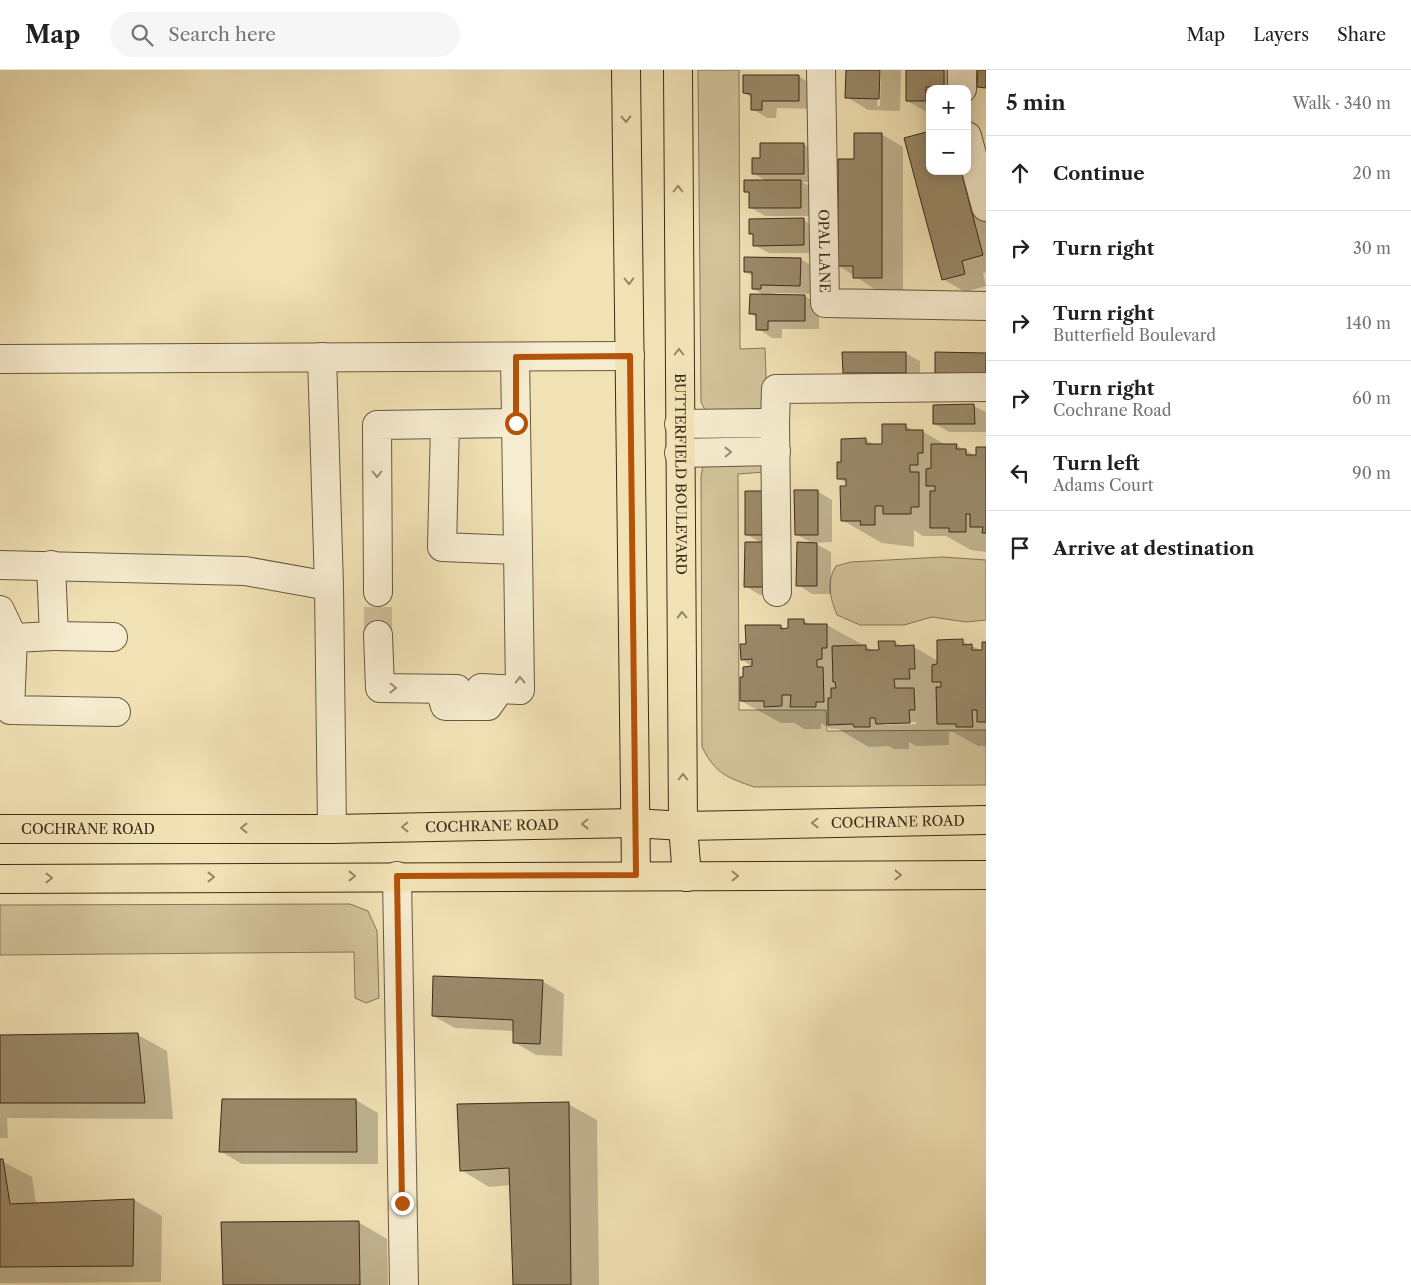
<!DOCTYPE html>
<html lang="en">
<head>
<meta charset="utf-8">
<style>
	body { margin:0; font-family:"Libre Caslon Text",serif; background:#f6f6f6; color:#202124 }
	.controls { position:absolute; right:15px; top:15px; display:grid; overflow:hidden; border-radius:10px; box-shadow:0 2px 12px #0003 }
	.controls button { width:45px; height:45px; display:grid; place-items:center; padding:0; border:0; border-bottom:1px solid #e0e0e0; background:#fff; color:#202124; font:25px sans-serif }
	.stop { position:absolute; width:15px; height:15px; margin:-11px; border:4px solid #b45309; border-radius:50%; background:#fff }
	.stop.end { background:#b45309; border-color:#fff; box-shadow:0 1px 5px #0008 }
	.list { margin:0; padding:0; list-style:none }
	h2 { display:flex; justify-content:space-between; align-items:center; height:65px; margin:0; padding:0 20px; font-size:21px }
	h2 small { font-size:16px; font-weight:400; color:#757577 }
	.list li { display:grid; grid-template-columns:32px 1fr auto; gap:15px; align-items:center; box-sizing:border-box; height:75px; padding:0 20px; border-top:1px solid #e0e0e0 }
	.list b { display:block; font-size:19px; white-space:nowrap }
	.list p { margin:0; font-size:16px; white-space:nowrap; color:#757577 }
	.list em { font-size:16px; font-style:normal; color:#757577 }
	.icon { flex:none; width:28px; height:28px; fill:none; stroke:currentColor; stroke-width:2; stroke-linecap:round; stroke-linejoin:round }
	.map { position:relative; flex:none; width:986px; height:1215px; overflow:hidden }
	header { display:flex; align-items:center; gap:30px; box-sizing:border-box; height:70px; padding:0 25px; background:#fff; border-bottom:1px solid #e0e0e0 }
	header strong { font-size:24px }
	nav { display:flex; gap:28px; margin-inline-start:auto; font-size:18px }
	.search { width:350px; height:45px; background:#f6f6f6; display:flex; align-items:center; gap:12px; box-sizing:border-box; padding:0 18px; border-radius:28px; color:#757577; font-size:19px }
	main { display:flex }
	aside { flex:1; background:#fff }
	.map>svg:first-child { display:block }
</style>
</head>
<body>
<header>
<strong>Map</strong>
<div class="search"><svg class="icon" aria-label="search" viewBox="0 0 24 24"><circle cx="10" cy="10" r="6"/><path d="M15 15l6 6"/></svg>Search here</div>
<nav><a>Map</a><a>Layers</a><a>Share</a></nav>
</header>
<main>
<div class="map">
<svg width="986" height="1215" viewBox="0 0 986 1215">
	<rect width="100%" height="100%" fill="#f1e2b5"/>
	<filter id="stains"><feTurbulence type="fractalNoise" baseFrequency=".004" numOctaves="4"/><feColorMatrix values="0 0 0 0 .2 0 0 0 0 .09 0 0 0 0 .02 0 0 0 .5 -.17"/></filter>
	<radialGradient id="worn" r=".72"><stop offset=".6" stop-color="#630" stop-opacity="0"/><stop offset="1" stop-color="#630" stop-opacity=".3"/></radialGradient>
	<g fill="#d2c39a" stroke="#86765a">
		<polygon points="698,0 739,0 740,279 765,278 767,334 765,341 706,342 701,332"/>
		<path d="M761 390 765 402 738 404 739 640H826L827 661 986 660V715L754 717C726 707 716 704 702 677L701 406 703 396 714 391Z"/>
		<path d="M943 487 986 490V550L966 552 932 547 904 555H860L837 545C830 528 826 512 836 496L851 492Z"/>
		<polygon points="350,834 368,841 377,861 379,928 366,933 355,928 354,882 0,885 0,835"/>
	</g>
	<g fill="#0003" fill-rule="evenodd">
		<polygon points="845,0 878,0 877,36 880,36 881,0 901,0 900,41 868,40 847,27 847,1"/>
		<polygon points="907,0 966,0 966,19 930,19 929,43 907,31"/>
		<polygon points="798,6 813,15 813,39 777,38 776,48 767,48 752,39 752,28 744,23"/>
		<polygon points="881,64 903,77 903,220 876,220 839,196 855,91"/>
		<polygon points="803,74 818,83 818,112 802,112 815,119 815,146 765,146 750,137 750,124 745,121 766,111 753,103 761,89"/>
		<polygon points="930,101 967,101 986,130 986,202 983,203 986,216 965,222 943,209"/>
		<polygon points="803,150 818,158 818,183 769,183 754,175 754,165 750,163"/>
		<polygon points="800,189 815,197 815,224 775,223 775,225 805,226 819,235 819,259 782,259 782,268 772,268 758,259 758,248 751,244 764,225 753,219 753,206 745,202"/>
		<polygon points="905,283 920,291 920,311 858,310 844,302"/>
		<polygon points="974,336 986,342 986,362 949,362 935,354"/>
		<polygon points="906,356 915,361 922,361 946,375 956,375 976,386 986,378 986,482 971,480 946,466 923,466 914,460 914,477 882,473 842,450 847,417 847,413 838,408 842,394 866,370 875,375 884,375"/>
		<polygon points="817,421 832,430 832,472 814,473 831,482 831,524 812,524 798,515 813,474 796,464"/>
		<polygon points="766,422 779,525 760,525 745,516 763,474 746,464"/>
		<path d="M803 550 811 555H827L874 581H880L895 572 903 577H914L938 591 962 571 982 581 986 573V676H978L953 662H949V675L916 676 909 672V679H894L889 676 869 677 838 659H831L821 653V659H804L795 653H781L741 631 745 608 753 598 742 589 747 575 781 556 787 560ZM882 652H916V654L884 655Z"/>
		<polygon points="542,911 564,924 562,986 536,985 514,972 514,961 455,958 433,946"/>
		<polygon points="138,965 167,981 173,1049 7,1048 8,1068 0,1068 0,967"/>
		<polygon points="356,1030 378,1043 378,1094 242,1094 220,1081"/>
		<polygon points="568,1034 597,1050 599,1215 514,1215 511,1115 489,1117 461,1100"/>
		<polygon points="0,1090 32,1107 36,1134 134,1130 162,1146 161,1212 0,1213"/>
		<polygon points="358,1152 387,1169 388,1215 225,1215"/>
	</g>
	<g fill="#9a8a6a" stroke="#3b2a19">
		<polygon points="846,0 880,0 879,29 845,28"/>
		<polygon points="906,0 944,0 944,17 926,17 926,31 906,31"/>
		<polygon points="978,0 986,0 986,18 977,17"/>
		<polygon points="743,5 799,5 799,31 762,31 762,40 751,40 751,24 743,23"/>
		<polygon points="930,61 930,101 961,101 983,185 962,191 965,204 942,210 904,68"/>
		<polygon points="854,63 882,63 882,208 853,208 853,196 838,196 838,89 854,89"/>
		<polygon points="760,73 804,73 804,104 752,104 752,88 760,88"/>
		<polygon points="744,110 801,110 801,138 749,138 749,122 744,122"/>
		<polygon points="804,148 804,175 753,176 753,164 749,164 749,149"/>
		<polygon points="744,187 801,188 800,216 761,215 761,219 752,219 752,202 744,202"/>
		<polygon points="750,224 805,225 805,251 768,251 768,260 756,260 756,244 749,244"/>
		<polygon points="842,282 906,282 906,303 843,303"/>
		<polygon points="935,282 986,283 986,304 935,303"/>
		<polygon points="974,334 975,354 933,354 933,335"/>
		<polygon points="882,354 906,354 906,360 923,360 923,383 918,383 918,395 910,395 910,402 919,402 919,437 911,437 911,444 883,444 883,436 875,436 875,455 860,455 861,451 841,451 840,416 846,416 846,409 837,409 837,392 841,392 841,369 866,368 866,374 882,374"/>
		<polygon points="931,374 957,374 956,379 966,379 966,385 976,385 976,377 986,377 986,463 982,463 983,457 970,457 970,444 966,444 966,462 949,462 949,458 930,458 930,421 935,421 935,416 926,416 926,399 931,398"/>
		<polygon points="794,420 818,420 818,465 795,465"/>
		<polygon points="745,421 767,421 766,465 745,465"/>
		<polygon points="745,472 765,472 764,517 744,517"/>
		<polygon points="797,472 817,473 817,516 796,516"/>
		<polygon points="788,549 804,549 804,554 827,554 827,578 822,578 822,589 817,590 817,597 823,597 824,632 816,632 816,637 790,637 791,625 782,625 782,636 764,637 764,631 740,631 740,607 743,607 743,597 752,596 752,589 741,590 740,574 746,574 745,555 781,555 781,559 788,558"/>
		<polygon points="963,569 963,575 972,574 972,580 982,580 982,572 986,572 986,652 977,652 977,640 972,640 973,657 956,657 956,654 937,654 936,617 941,617 941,612 932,612 932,595 937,594 937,570"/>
		<polygon points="878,571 895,571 895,576 914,575 915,599 909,599 910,609 894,609 895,618 914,618 915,640 909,640 910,653 876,654 875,648 870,648 870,657 854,657 853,654 828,655 828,628 831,628 831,618 836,618 835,612 833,612 832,576 866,575 866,580 879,580"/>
		<polygon points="433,906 543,910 540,974 513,973 513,950 432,946"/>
		<polygon points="138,963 145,1033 0,1033 0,965"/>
		<polygon points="222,1029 356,1029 357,1082 219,1082"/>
		<polygon points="569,1032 571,1215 513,1215 509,1098 460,1101 457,1034"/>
		<polygon points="0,1089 3,1089 10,1134 134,1129 133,1196 0,1197"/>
		<polygon points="359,1151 360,1215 223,1215 221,1152"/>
	</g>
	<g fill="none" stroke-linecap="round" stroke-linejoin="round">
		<polyline stroke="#cdbd96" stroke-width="28" stroke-dasharray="28 14" stroke-linecap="butt" points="378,565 378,522"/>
		<g stroke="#685840" stroke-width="30">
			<g id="minor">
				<path id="s1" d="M821 0 825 233 986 236"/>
				<polyline points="962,0 962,19"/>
				<polyline points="967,66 986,137"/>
				<polyline points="322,287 329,516"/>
				<polyline points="515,287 518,480 442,477 445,354 516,353"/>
				<polyline points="0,289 630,286"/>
				<polyline points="679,354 775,353"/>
				<polyline points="679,383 776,381"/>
				<polyline points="0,495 245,501 329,516 332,759"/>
				<polyline points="51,495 54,566 13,568 10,640 116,642"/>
				<polyline points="378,522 377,355 445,354"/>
				<polyline points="777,522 775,353 776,319 986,317"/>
				<polyline points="0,540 13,568"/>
				<polyline points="378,565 380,618 457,619"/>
				<polyline points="54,566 113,567"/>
				<polyline points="481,618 520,620 518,480"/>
				<polyline points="440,620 445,636 488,636 500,619"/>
				<polyline points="397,806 404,1215"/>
			</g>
		</g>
		<g stroke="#3b2a19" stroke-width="30">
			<g id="major">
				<polyline points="626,0 636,805"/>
				<path id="s2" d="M678 0 683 756 687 807"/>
				<path id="s3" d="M0 759H332L634 753 683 756 986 750"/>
				<polyline points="0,809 986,805"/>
			</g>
		</g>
		<use href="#minor" stroke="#f6eccf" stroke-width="28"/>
		<use href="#major" stroke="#f1e2b5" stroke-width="28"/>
	</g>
	<defs><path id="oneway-chevron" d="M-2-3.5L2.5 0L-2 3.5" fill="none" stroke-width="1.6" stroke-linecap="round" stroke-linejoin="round" transform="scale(1.25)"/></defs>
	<g stroke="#968667">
		<use href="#oneway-chevron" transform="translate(626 49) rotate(89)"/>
		<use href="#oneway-chevron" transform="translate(678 119) rotate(-90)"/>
		<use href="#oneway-chevron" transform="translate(629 211) rotate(89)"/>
		<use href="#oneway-chevron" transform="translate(679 282) rotate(-90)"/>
		<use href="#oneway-chevron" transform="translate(682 545) rotate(-91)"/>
		<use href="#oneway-chevron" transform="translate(683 707) rotate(-90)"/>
		<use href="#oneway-chevron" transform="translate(815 753) rotate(179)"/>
		<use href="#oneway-chevron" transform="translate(585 754) rotate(179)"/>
		<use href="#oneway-chevron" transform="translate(405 757) rotate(179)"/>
		<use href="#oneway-chevron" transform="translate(244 758) rotate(-180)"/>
		<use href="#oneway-chevron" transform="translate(898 805)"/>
		<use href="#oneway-chevron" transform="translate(352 806)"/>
		<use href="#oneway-chevron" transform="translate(735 806)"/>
		<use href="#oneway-chevron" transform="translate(211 807)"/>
		<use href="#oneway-chevron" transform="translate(49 808)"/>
	</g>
	<g stroke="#988b74">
		<use href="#oneway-chevron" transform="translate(728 382) rotate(-1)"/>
		<use href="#oneway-chevron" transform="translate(377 404) rotate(90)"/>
		<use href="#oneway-chevron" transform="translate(520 610) rotate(-91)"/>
		<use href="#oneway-chevron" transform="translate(393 618) rotate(1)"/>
	</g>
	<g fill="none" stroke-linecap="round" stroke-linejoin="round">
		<polyline stroke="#b45309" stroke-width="6" points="402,1133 397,806 636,805 630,286 516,287 516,353"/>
	</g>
	<g text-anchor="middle" stroke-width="4" stroke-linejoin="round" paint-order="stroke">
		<g font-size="14" fill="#3b2a19" stroke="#f6eccf">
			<text dy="5" stroke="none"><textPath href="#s1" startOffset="181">OPAL LANE</textPath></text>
			<text dy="5" stroke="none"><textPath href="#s2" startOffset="404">BUTTERFIELD BOULEVARD</textPath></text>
			<text dy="5" stroke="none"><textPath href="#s3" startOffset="898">COCHRANE ROAD</textPath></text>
			<text dy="5" stroke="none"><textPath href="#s3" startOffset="492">COCHRANE ROAD</textPath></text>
			<text dy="5" stroke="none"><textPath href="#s3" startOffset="88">COCHRANE ROAD</textPath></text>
		</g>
	</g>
	<rect width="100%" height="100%" filter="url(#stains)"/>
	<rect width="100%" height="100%" fill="url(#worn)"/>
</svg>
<div class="controls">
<button>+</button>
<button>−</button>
</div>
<div class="stop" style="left:516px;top:353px"></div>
<div class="stop end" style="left:402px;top:1133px"></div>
</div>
<aside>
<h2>5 min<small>Walk · 340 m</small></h2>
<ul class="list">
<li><svg class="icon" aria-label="ahead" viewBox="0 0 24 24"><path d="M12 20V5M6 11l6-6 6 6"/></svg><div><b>Continue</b></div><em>20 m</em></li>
<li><svg class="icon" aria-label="right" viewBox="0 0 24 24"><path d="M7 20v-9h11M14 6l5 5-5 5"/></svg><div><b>Turn right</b></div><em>30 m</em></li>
<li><svg class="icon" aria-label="right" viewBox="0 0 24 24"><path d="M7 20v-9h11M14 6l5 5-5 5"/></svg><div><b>Turn right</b><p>Butterfield Boulevard</p></div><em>140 m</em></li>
<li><svg class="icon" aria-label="right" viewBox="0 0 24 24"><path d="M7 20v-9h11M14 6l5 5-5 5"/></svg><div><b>Turn right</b><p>Cochrane Road</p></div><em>60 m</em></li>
<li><svg class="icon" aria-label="left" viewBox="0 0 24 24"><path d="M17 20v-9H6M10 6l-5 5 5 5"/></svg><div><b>Turn left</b><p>Adams Court</p></div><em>90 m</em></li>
<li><svg class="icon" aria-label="arrive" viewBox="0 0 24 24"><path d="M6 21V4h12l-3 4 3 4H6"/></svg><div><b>Arrive at destination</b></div></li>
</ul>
</aside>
</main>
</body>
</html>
